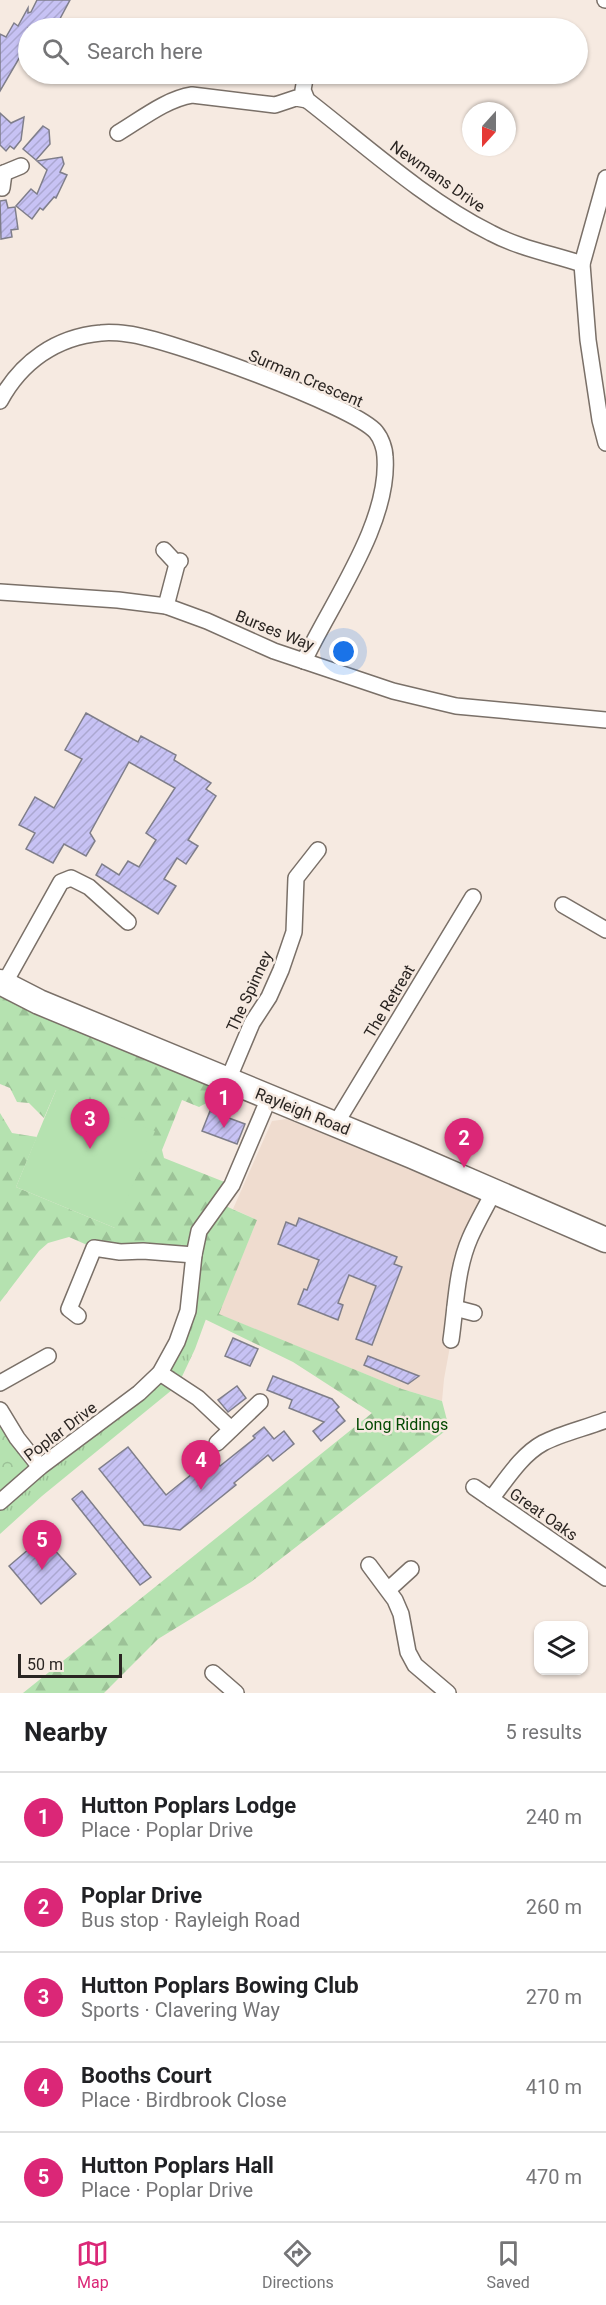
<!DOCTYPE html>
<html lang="en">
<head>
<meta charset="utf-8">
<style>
	body { margin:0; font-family:Roboto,sans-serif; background:#f2f2f2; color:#202124 }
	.controls { position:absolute; right:18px; bottom:18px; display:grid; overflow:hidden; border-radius:12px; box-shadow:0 2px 4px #0004 }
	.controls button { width:54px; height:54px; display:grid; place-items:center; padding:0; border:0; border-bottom:2px solid #e0e0e0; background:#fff; color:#202124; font:30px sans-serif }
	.compass { position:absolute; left:462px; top:102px; width:54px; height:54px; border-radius:50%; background:#fff; box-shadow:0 2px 4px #0004; rotate:201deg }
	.scale { position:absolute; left:18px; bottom:15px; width:104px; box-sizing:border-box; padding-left:6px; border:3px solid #2a2522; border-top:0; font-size:16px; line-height:21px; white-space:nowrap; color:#2a2522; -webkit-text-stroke:4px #f6eae1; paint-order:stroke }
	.you { position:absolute; left:344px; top:652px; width:21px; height:21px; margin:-15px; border:4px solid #fff; border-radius:50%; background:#1a73e8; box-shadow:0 0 0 9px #1a73e833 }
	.badge { display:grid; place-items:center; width:39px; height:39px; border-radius:50%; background:#db2777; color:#fff; font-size:20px; font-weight:700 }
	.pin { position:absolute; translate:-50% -50px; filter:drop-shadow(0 2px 3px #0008) }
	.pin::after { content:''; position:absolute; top:32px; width:21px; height:18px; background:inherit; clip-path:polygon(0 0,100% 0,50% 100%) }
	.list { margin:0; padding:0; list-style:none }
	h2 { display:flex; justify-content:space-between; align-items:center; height:78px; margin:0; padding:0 24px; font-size:26px }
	h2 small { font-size:20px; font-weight:400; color:#757577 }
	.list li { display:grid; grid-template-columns:39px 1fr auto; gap:18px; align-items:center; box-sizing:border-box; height:90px; padding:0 24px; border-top:2px solid #e0e0e0 }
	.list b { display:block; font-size:22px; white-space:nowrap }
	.list p { margin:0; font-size:20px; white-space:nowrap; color:#757577 }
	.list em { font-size:20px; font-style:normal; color:#757577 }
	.icon { flex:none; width:33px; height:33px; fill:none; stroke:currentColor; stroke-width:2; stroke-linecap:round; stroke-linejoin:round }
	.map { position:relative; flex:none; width:606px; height:1693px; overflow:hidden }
	.search { position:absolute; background:#fff; box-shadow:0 2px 4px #0004; left:18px; right:18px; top:18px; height:66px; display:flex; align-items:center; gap:15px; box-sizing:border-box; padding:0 21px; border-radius:33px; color:#757577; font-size:22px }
	.sheet { height:528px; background:#fff }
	nav { display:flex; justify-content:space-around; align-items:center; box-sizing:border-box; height:84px; border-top:2px solid #e0e0e0; background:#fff; font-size:16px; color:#757577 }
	nav a { display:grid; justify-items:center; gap:3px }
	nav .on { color:#db2777 }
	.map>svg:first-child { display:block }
</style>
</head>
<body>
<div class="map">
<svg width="606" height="1693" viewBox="0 0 606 1693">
	<defs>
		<pattern id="grass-tufts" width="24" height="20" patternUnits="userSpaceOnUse" patternTransform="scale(1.5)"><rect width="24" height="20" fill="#b5e2b0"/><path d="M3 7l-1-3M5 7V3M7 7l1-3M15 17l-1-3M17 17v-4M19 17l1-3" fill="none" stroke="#9cc297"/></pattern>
		<pattern id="forest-firs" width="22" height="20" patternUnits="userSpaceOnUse" patternTransform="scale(1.5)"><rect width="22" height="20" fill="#b5e2b0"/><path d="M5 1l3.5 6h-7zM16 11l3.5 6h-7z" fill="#9cc297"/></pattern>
		<pattern id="park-crowns" width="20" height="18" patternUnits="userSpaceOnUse" patternTransform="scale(1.5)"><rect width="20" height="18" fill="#b5e2b0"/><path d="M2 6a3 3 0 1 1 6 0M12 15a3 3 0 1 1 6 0" fill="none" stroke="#9cc297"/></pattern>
		<pattern id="building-hatch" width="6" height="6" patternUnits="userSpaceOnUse" patternTransform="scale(1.5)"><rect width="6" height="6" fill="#c7c2f4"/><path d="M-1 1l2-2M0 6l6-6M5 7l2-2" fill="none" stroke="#aba7d1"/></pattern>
	</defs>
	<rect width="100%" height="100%" fill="#f6eae1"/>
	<polygon fill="#efdccf" points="287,1119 488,1202 470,1238 444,1379 442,1401 402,1389 218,1314 257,1220 233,1209 272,1121"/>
	<polygon fill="url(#grass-tufts)" points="188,1311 206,1319 195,1349 178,1385 42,1496 0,1534 0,1502 160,1373"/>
	<polygon fill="url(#forest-firs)" points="0,990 222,1088 218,1097 199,1107 182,1100 162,1150 164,1158 232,1185 221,1204 257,1220 219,1314 402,1389 442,1401 449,1428 251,1582 158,1639 104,1693 23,1693 372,1413 293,1362 188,1311 193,1255 94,1248 69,1237 48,1243 39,1251 0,1302 0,1113 12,1133 37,1137 16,1187 115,1228 56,1090 44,1118 29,1103 17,1102 10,1088 0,1084"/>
	<polygon fill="url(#park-crowns)" points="0,1409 36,1460 0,1502"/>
	<polygon fill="#b5e2b0" points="56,1090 155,1131 115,1228 16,1187"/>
	<g fill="url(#building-hatch)" stroke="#7f7e8a" stroke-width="1.5">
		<polygon points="37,0 70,0 55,28 28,28 28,43 0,91 0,34 6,37 14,23 18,26 28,8 28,13 31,12"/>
		<polygon points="0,113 11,123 24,117 21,140 14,149 10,146 6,151 0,145"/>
		<polygon points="43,126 49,130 50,144 36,160 23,149"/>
		<polygon points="62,157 64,164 60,172 67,175 56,198 54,197 43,210 40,208 32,219 16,206 31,189 37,194 47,170 37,161"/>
		<polygon points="6,200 8,208 15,207 18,229 11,230 12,237 1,239 0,201"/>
		<polygon points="86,713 138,742 141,736 176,755 174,760 211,783 206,789 216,796 188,840 198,846 186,864 177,858 164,879 176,886 158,914 96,875 102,864 119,875 128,861 139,867 156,840 146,833 175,788 129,762 90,833 95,841 86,856 64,844 53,863 26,849 35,833 19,825 35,797 54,808 82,759 65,750"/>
		<polygon points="210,1111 245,1124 237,1144 202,1131"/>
		<polygon points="299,1218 397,1257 394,1264 402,1267 372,1345 356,1339 376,1286 349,1275 338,1303 343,1305 338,1320 298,1304 304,1289 307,1290 319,1260 278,1244 286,1222 296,1226"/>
		<polygon points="233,1338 258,1349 250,1366 225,1356"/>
		<polygon points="368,1356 419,1376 408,1384 364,1365"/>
		<polygon points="273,1376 332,1399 339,1407 336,1410 345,1421 321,1441 313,1431 324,1422 289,1408 292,1400 267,1390"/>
		<polygon points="237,1386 246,1398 228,1412 218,1400"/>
		<polygon points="264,1427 274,1439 284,1431 294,1444 273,1461 268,1455 234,1483 236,1485 180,1530 144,1525 99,1469 128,1447 166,1495 213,1457 220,1466 255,1438 253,1436"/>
		<polygon points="82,1491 151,1577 140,1585 72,1499"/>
		<polygon points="43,1537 76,1574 41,1604 9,1566"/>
	</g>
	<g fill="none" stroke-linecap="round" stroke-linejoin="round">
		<g stroke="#7a7068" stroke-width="18">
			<g id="street">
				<polyline points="605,0 606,0"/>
				<path d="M305 79 303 90 307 100C365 145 425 200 491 233 519 248 552 254 582 264"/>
				<path d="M118 133C140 120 166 99 192 95L275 105 296 98 307 100"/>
				<polyline points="4,173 21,166"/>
				<polyline points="606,178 582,264 588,340 600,420 606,443"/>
				<polyline points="2,188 4,173"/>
				<path d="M0 401C21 362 56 337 101 333 109 332 120 333 128 334 166 338 354 406 376 432 381 438 385 449 385 457 390 523 331 603 304 661"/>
				<polyline points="164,550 177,564"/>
				<polyline points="0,592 118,600 166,606 207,621 274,651 393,691 456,706 606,720"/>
				<polyline points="166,606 177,564 180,561"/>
				<polyline points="563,905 606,930"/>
				<polyline points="4,984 61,882 71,878 89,887 128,922"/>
				<polyline points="228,1080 252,1023 269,997 281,970 294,932 296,878 318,850"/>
				<polyline points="335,1125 473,897"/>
				<polyline points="455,1308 474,1313"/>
				<polyline points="78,1316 69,1309 94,1248 120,1252 143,1251 194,1255"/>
				<path d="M451 1340C456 1306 456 1270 470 1238 477 1222 486 1207 494 1191"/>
				<polyline points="160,1373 198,1398 231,1429"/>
				<polyline points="0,1383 48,1356"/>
				<polyline points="0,1410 17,1438 40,1467"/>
				<polyline points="217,1443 260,1402"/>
				<polyline points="474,1487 606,1578"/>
				<path d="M491 1499C506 1480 521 1455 543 1443 562 1433 586 1428 606 1420"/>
				<polyline points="0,1502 40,1467 139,1393 160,1373 177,1342 188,1311 194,1255 199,1231 232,1185 269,1098"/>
				<polyline points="369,1565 395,1600 401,1614 408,1652 415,1665 448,1693"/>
				<polyline points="389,1589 411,1569"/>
				<polyline points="213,1673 236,1693"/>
			</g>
		</g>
		<g stroke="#7a7068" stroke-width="27">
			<polyline id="primary" points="0,982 39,1002 412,1156 606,1240"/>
		</g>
		<use href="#street" stroke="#fff" stroke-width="15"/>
		<use href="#primary" stroke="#fff" stroke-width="24"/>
	</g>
	<g text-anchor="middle" stroke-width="5" stroke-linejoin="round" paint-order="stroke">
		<g font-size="16" fill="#2a2522" stroke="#f6eae1">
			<text transform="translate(438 176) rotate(35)" y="6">Newmans Drive</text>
			<text transform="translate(306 378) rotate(23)" y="6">Surman Crescent</text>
			<text transform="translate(275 630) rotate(22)" y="6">Burses Way</text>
			<text transform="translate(249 991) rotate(-65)" y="6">The Spinney</text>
			<text transform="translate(389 1001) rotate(-59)" y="6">The Retreat</text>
			<text transform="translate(303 1111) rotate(22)" y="6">Rayleigh Road</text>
			<text transform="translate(60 1431) rotate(-37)" y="6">Poplar Drive</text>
			<text transform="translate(544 1514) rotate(35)" y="6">Great Oaks</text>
		</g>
		<g font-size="16" fill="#034902" stroke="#f6eae1">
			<text x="402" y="1430">Long Ridings</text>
		</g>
	</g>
</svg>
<div class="controls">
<button><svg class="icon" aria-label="layers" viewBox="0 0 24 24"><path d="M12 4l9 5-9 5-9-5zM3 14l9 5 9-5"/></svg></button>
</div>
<svg class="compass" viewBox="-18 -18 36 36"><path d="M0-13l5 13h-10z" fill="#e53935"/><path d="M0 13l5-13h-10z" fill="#757577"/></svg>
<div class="scale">50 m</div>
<div class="you"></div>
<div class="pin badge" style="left:224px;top:1128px">1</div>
<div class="pin badge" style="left:464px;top:1168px">2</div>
<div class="pin badge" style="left:90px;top:1149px">3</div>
<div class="pin badge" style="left:201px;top:1490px">4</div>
<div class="pin badge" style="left:42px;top:1570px">5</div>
<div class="search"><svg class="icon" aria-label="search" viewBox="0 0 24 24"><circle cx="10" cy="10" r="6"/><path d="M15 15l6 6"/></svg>Search here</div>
</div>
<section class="sheet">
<h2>Nearby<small>5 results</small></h2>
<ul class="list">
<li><span class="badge">1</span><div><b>Hutton Poplars Lodge</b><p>Place · Poplar Drive</p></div><em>240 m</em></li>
<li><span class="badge">2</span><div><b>Poplar Drive</b><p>Bus stop · Rayleigh Road</p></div><em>260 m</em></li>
<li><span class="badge">3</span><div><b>Hutton Poplars Bowing Club</b><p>Sports · Clavering Way</p></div><em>270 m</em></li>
<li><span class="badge">4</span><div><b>Booths Court</b><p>Place · Birdbrook Close</p></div><em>410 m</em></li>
<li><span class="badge">5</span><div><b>Hutton Poplars Hall</b><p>Place · Poplar Drive</p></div><em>470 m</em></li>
</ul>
</section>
<nav>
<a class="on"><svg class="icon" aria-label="map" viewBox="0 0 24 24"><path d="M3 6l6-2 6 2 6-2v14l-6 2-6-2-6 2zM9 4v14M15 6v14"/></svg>Map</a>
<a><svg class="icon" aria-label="directions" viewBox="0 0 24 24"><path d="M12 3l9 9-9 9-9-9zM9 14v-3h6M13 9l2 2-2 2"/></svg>Directions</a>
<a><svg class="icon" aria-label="saved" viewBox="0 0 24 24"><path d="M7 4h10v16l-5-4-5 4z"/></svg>Saved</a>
</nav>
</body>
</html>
